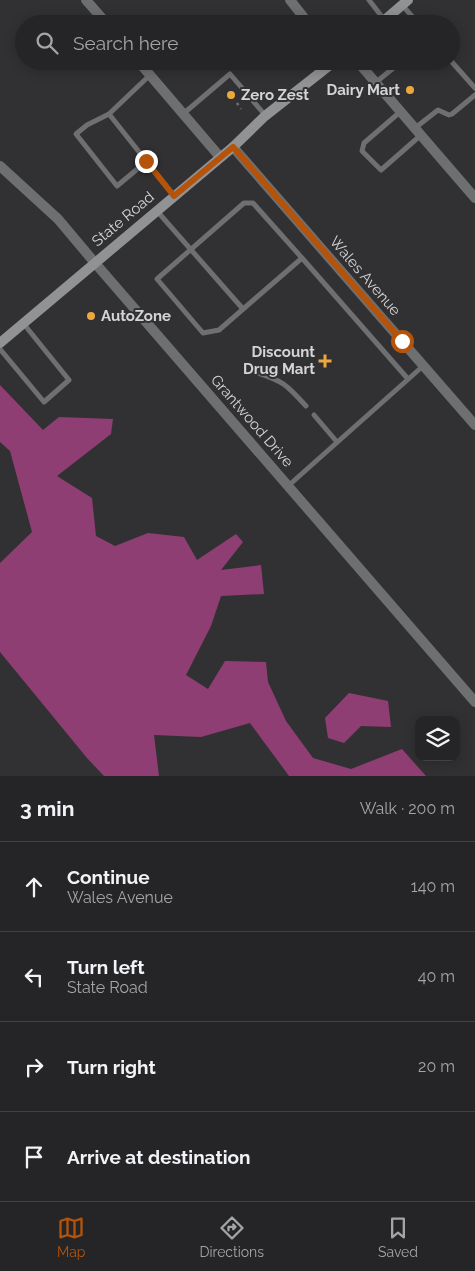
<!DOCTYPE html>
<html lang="en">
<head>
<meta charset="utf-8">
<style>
	body { margin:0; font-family:Raleway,sans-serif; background:#313133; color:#f1f3f6 }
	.controls { position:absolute; right:15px; bottom:15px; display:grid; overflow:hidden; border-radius:10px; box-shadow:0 2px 12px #0003 }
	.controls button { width:45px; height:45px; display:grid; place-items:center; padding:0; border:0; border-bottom:1px solid #424244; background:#252527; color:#f1f3f6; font:25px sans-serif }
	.stop { position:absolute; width:15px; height:15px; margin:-11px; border:4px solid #b45309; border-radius:50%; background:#fff }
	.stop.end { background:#b45309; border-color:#fff; box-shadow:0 1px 5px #0008 }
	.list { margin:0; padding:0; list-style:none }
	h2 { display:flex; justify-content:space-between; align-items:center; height:65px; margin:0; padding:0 20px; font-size:21px }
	h2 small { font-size:16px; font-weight:400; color:#a3a5a7 }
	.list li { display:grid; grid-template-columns:32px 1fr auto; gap:15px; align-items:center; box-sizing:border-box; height:90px; padding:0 20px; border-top:1px solid #424244 }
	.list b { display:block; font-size:19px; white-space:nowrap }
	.list p { margin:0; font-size:16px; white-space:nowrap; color:#a3a5a7 }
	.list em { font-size:16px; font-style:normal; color:#a3a5a7 }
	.icon { flex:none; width:28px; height:28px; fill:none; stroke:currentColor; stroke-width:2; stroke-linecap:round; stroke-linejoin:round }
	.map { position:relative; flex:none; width:475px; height:776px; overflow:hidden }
	.search { position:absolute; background:#252527; box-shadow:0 2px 12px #0003; left:15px; right:15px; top:15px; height:55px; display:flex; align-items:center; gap:12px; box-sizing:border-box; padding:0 18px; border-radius:28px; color:#a3a5a7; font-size:19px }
	.sheet { height:425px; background:#252527 }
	nav { display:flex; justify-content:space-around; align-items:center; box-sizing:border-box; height:70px; border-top:1px solid #424244; background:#252527; font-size:14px; color:#a3a5a7 }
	nav a { display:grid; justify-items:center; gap:2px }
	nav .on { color:#b45309 }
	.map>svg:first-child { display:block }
</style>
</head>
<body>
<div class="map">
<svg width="475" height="776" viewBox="0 0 475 776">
	<rect width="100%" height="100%" fill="#313134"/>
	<g fill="#8f3e73">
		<polygon points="0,385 43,430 59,417 113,419 111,434 57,476 92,498 96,536 115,546 148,533 184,537 197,560 236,534 243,542 221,570 261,565 264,594 221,596 211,626 186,675 208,689 225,661 266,662 268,682 286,721 313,758 351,769 402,749 426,776 289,776 250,723 201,737 154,735 159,776 104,776 87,758 0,652 0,563 32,532 10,451 0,442"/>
		<polygon points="349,693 388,701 391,727 361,726 344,743 328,738 325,718"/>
	</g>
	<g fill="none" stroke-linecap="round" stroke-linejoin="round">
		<polyline stroke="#727275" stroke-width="2.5" stroke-dasharray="2.5 4" stroke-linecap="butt" points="237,103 241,109"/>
		<g stroke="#6e6f70" stroke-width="5">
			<polyline points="369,0 386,22"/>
			<polyline points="402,5 419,24"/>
			<polyline points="451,61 475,88"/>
			<polyline points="150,75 109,114 174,196"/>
			<polyline points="375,83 402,61"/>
			<polyline points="400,112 364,143 362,151 381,170 421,135"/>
			<polyline points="109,114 87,125 76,134 117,186 147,161"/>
			<polyline points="183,114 230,74 265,115"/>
			<polyline points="415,128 438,110 449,115 452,114 475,95"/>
			<polyline points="157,211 243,309"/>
			<polyline points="302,258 253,203 244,203 157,279 203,333 219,330 302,258 408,379"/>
			<polyline points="0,349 44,402 69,380 23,323"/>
			<path d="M255 372C283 381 286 384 306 406"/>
			<polyline points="314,415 337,442"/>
			<polyline points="288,486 423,366"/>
		</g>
		<g stroke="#6e6f70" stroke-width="10">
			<polyline points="86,0 107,24"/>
			<polyline points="290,0 309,24"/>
			<polyline points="138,61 220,157"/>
			<polyline points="357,61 475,198"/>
			<polyline points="233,147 475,425"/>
			<polyline points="0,166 58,219 95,263"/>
		</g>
		<polyline stroke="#6e6f70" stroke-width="10" points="95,263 475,702"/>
		<g stroke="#909294" stroke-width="10">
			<polyline points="380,24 408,0"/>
			<polyline points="0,343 233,147 265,116 335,61"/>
		</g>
	</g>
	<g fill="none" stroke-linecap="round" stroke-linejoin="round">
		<polyline stroke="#b45309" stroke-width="6" points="146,161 174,196 233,147 402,341"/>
	</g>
	<g fill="#eda83b" stroke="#313134" stroke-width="2">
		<circle cx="410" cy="90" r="5"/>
		<circle cx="231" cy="95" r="5"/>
		<circle cx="91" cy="316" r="5"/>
		<path d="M322.5 353.5h5v5h5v5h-5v5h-5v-5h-5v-5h5z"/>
	</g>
	<g text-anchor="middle" stroke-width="4" stroke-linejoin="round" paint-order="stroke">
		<g font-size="15" font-weight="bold" fill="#d3d4d6" stroke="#313134" text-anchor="end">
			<text x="400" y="95">Dairy Mart</text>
			<text x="241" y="100" text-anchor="start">Zero Zest</text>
			<text x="101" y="321" text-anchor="start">AutoZone</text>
			<text x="315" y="357">Discount<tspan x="315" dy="17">Drug Mart</tspan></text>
		</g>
		<g font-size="15" fill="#d3d4d6" stroke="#313134">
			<text transform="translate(123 219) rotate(-40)" y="5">State Road</text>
			<text transform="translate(365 276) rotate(49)" y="5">Wales Avenue</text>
			<text transform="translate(252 421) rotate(49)" y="5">Grantwood Drive</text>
		</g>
	</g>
</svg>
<div class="controls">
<button><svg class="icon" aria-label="layers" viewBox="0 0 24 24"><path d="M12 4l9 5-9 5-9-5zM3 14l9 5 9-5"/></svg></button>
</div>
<div class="stop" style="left:402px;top:341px"></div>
<div class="stop end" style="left:146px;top:161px"></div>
<div class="search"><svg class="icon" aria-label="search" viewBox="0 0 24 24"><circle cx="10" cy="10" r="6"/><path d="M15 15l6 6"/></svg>Search here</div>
</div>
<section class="sheet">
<h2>3 min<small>Walk · 200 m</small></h2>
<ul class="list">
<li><svg class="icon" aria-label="ahead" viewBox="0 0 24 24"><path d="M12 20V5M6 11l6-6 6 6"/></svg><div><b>Continue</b><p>Wales Avenue</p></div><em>140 m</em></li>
<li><svg class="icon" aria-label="left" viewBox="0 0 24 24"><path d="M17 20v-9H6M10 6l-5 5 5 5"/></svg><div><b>Turn left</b><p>State Road</p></div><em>40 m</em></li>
<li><svg class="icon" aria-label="right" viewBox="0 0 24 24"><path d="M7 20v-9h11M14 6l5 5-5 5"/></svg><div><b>Turn right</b></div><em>20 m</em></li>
<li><svg class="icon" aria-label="arrive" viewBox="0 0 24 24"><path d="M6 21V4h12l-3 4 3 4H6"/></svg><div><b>Arrive at destination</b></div></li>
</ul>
</section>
<nav>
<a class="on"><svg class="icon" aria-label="map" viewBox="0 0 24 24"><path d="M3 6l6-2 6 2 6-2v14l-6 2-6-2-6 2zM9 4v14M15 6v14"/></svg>Map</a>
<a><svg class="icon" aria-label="directions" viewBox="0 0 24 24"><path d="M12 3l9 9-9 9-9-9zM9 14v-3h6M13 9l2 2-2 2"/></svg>Directions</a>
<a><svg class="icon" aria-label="saved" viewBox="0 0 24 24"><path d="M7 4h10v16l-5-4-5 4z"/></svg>Saved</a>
</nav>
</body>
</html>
